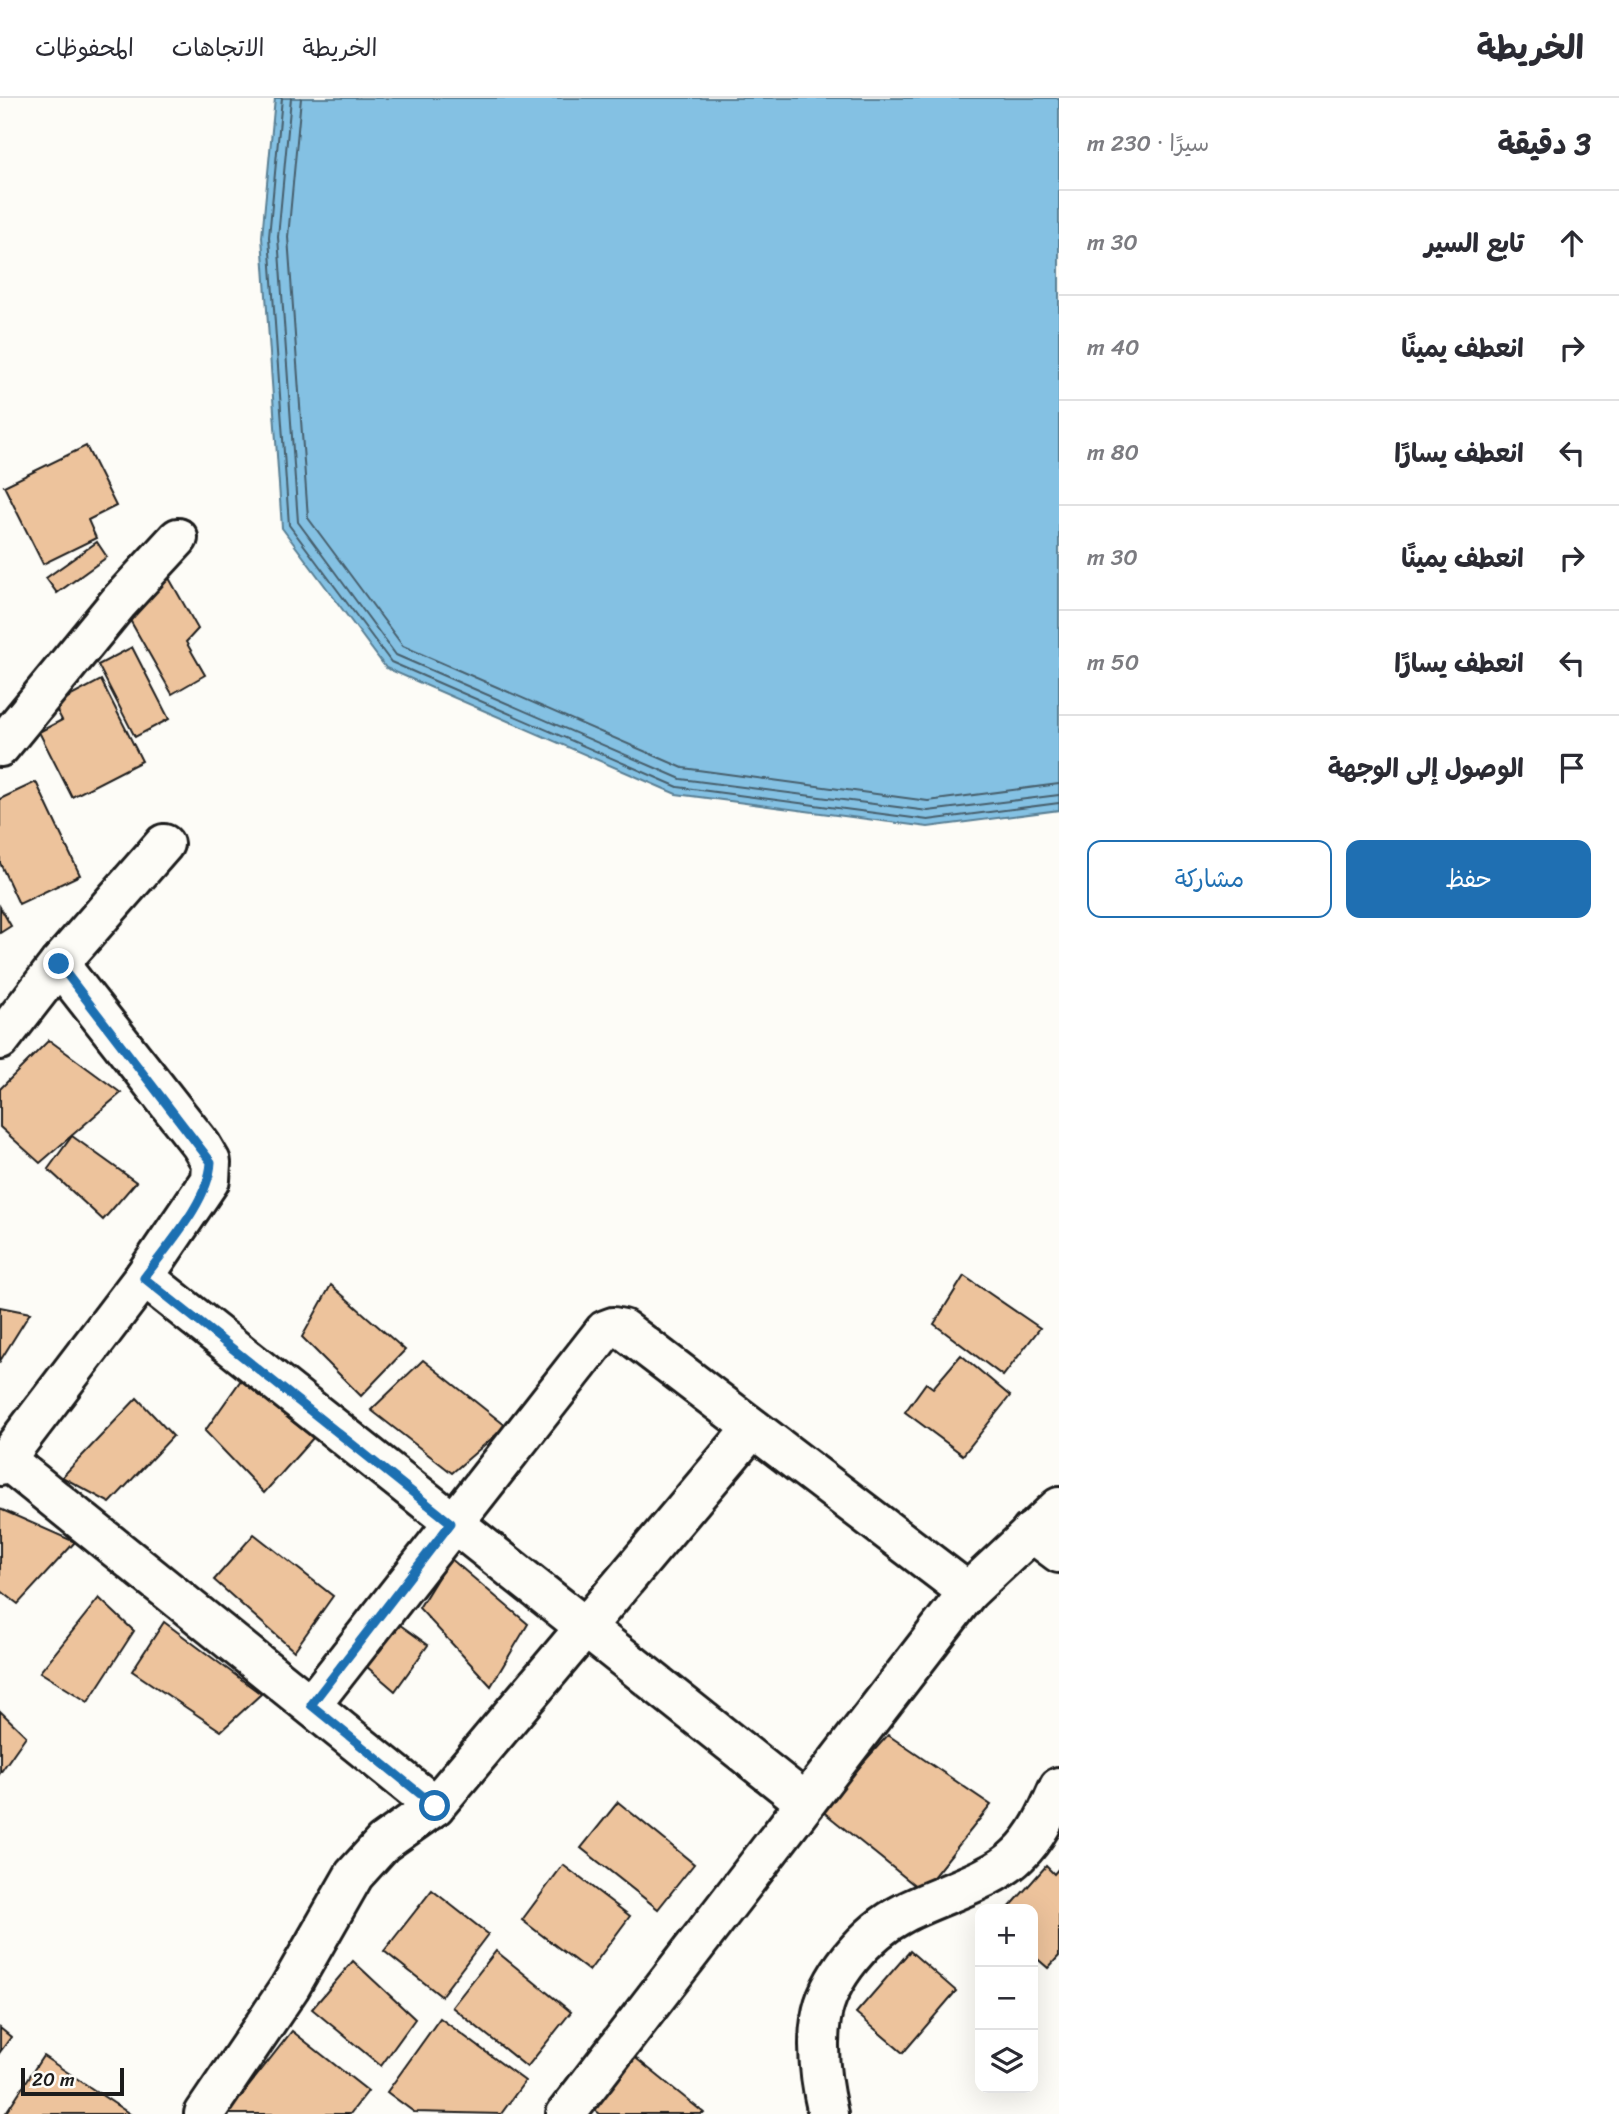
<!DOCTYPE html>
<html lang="ar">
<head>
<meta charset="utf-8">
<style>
	body { margin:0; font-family:Sriracha,"Playpen Sans Arabic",sans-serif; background:#f7f7f7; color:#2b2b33; direction:rtl }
	.controls { position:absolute; right:21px; bottom:21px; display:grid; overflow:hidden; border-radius:14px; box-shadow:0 7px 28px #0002 }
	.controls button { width:63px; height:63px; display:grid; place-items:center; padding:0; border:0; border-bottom:2px solid #e1e1e2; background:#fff; color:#2b2b33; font:35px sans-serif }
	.scale { position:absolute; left:21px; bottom:18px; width:103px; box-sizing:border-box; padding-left:7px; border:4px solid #1c1c1c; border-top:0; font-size:19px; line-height:24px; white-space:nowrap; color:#1c1c1c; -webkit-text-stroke:5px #fdfcf7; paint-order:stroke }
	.stop { position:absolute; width:21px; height:21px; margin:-16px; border:5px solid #1f6fb2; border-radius:50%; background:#fff }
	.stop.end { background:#1f6fb2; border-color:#fff; box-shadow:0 2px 7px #0008 }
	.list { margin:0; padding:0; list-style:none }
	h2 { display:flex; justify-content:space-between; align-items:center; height:91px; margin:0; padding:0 28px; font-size:30px }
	h2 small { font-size:23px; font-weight:400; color:#7c7c81 }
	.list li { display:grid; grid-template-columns:46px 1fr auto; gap:21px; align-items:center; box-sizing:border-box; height:105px; padding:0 28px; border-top:2px solid #e1e1e2 }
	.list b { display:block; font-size:26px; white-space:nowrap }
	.list em { font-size:23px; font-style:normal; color:#7c7c81 }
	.actions { display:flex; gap:14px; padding:21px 28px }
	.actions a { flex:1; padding:16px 0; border:2px solid #1f6fb2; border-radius:14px; text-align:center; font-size:24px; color:#1f6fb2 }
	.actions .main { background:#1f6fb2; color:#fff }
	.icon { flex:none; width:38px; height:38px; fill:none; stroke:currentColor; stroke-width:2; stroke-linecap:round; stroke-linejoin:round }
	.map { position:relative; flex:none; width:1059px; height:2016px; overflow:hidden; direction:ltr }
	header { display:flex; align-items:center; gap:42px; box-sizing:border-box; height:98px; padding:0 35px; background:#fff; border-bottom:2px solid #e1e1e2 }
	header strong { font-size:33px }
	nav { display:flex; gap:38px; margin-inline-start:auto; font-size:24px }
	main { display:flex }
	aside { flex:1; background:#fff }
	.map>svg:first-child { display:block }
</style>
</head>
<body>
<header>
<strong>الخريطة</strong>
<nav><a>الخريطة</a><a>الاتجاهات</a><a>المحفوظات</a></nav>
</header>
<main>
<aside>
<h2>3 دقيقة<small>سيرًا · 230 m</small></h2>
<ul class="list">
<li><svg class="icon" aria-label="ahead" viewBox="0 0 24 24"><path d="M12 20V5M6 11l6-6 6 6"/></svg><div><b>تابع السير</b></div><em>30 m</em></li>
<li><svg class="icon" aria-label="right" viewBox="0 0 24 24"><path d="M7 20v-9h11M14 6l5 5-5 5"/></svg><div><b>انعطف يمينًا</b></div><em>40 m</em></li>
<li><svg class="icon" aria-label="left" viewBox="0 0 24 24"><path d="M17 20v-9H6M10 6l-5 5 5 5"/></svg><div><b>انعطف يسارًا</b></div><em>80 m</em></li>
<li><svg class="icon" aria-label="right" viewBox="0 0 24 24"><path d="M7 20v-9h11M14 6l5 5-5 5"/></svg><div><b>انعطف يمينًا</b></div><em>30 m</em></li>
<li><svg class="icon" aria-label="left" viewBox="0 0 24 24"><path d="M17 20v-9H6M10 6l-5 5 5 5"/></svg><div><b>انعطف يسارًا</b></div><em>50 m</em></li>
<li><svg class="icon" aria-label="arrive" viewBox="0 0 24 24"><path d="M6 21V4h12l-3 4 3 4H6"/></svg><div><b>الوصول إلى الوجهة</b></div></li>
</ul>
<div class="actions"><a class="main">حفظ</a><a>مشاركة</a></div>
</aside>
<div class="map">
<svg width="1059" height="2016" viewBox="0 0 1059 2016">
	<rect width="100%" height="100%" fill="#fdfcf7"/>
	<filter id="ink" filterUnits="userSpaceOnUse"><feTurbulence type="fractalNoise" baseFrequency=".0143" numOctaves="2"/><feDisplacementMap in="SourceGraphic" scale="14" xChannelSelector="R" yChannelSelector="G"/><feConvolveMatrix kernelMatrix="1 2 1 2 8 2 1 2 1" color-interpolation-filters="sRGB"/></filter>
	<g filter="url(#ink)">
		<polygon fill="#84c1e3" stroke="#5a7f93" stroke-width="2" points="275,0 1059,0 1059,712 928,729 676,696 386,570 282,430 262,139"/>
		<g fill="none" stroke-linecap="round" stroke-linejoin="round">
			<g stroke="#465e6c" stroke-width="2">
				<polyline points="282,0 269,139 289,427 391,564 678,689 928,722 1059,705"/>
				<polyline points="291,0 278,139 298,424 396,557 681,681 928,713 1059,697"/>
				<polyline points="301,0 288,139 308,420 403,548 683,670 928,703 1059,686"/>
			</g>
		</g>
		<g fill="#edc39c" stroke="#1c1c1c" stroke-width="2">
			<polygon points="86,348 116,408 88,422 96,440 43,466 4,388"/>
			<polygon points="97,444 107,459 57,495 46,480"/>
			<polygon points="169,480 198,531 186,544 205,577 172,596 126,515 142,495"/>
			<polygon points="132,549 169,621 135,639 98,567"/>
			<polygon points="101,582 142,663 72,699 39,634 62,622 54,607"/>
			<polygon points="36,684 80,777 19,806 0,765 0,701"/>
			<polygon points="0,809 11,828 0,835"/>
			<polygon points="49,942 121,995 40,1065 0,1029 0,991"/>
			<polygon points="72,1038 136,1084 103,1122 48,1071"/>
			<polygon points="964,1178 1040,1230 1003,1278 934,1226"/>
			<polygon points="331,1187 405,1252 361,1298 302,1239"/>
			<polygon points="0,1209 30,1215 0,1263"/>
			<polygon points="961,1257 1010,1298 963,1357 905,1314 926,1285 933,1290"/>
			<polygon points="423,1262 506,1328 452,1375 371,1312"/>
			<polygon points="241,1282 313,1340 264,1395 205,1333"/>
			<polygon points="137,1300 173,1338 110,1405 62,1379"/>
			<polygon points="0,1411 75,1444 18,1506 0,1492"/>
			<polygon points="254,1436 333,1498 294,1553 214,1482"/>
			<polygon points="450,1460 528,1526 491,1588 419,1510"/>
			<polygon points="99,1500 134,1533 88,1604 40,1574"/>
			<polygon points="382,1514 428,1547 395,1593 359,1562"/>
			<polygon points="164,1524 261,1596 221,1633 132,1573"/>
			<polygon points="0,1613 26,1638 0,1675"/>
			<polygon points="888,1637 991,1707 922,1793 821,1712"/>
			<polygon points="618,1704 694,1766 658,1811 581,1750"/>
			<polygon points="563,1767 630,1818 589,1873 522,1822"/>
			<polygon points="1046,1768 1054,1776 1059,1770 1059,1858 1048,1870 1033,1857 1033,1811 1008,1811"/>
			<polygon points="432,1792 488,1836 441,1898 384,1853"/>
			<polygon points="496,1853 571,1914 527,1969 452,1909"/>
			<polygon points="910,1853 956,1893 903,1955 856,1915"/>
			<polygon points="353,1863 415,1921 381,1968 312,1911"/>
			<polygon points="440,1920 525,1983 501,2016 414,2014 387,1994"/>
			<polygon points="0,1930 11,1939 0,1954"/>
			<polygon points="292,1933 368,1993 350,2016 227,2016"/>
			<polygon points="632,1957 704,2015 703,2016 600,2016 591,2009"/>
			<polygon points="43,1958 130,2016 5,2016"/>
		</g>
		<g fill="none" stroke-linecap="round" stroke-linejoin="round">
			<g stroke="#1c1c1c" stroke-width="44">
				<g id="minor">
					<polyline points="0,649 119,504 178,440"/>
					<polyline points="0,942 59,866 164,746"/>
					<polyline points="144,1179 804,1703"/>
					<polyline points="5,1361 435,1708"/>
					<polyline points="0,1368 144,1179 210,1082 211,1064 201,1047 59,866"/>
					<polyline points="1031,1434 1059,1455"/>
					<polyline points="311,1607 605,1232 613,1229 623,1231 968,1494"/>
					<polyline points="204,2016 290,1889 354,1777 383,1745 435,1708 752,1331"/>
					<polyline points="566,2016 968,1494 1059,1409"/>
					<path d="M828 2016C821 1986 816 1951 821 1921 827 1879 868 1833 904 1815 936 1798 994 1782 1018 1757 1038 1738 1048 1714 1059 1689"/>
				</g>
			</g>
			<use href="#minor" stroke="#fdfcf7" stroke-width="38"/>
		</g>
	</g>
	<g fill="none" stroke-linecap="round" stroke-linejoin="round" filter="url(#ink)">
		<path stroke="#1f6fb2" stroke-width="9" d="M59 866 211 1064C209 1103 167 1148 144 1180L451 1425 311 1607 435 1708"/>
	</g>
</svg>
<div class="controls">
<button>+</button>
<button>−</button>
<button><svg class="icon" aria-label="layers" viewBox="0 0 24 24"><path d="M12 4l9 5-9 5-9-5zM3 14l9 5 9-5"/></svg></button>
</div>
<div class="scale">20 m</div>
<div class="stop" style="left:435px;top:1708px"></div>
<div class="stop end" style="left:59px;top:866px"></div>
</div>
</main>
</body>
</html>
